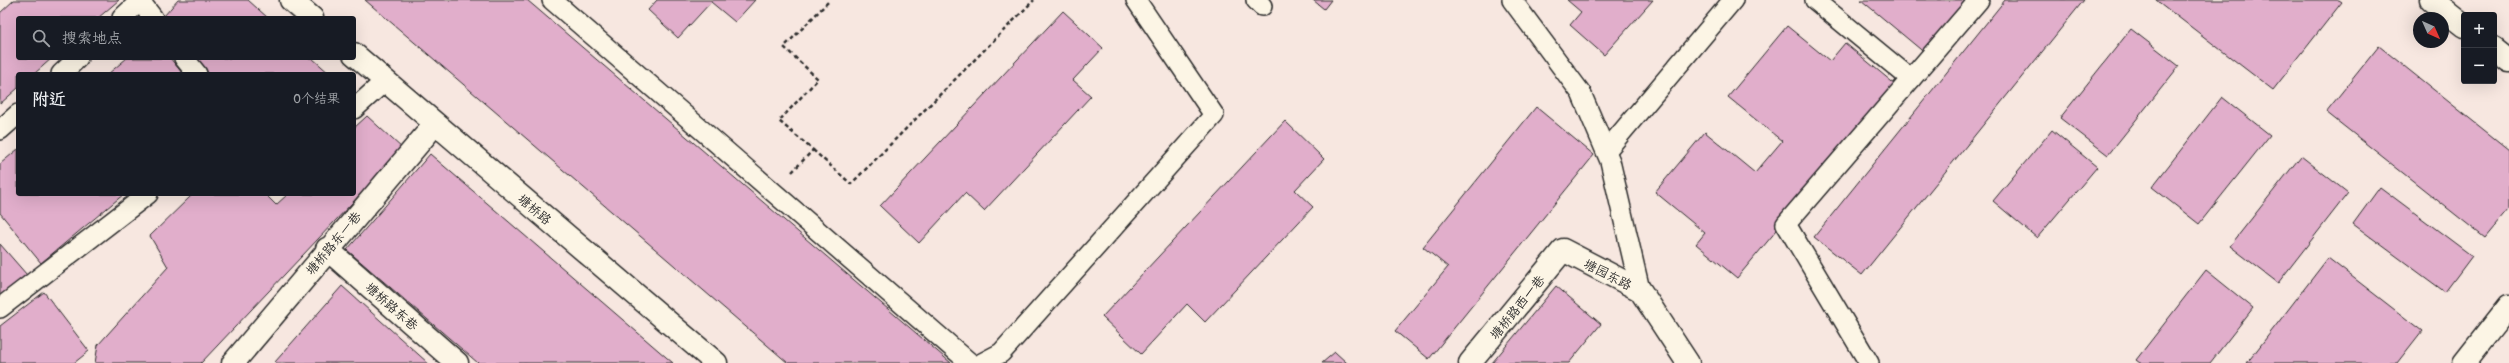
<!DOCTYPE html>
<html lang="zh">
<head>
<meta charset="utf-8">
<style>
	body { margin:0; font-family:"Balsamiq Sans","LXGW WenKai TC",sans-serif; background:#20242c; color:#f1f3f6 }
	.controls { position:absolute; right:12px; top:12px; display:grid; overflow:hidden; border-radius:4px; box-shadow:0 4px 16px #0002 }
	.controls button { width:36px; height:36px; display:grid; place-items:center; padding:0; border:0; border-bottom:1px solid #363941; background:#171b24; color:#f1f3f6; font:20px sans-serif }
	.compass { position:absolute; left:2413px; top:12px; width:36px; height:36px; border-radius:50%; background:#171b24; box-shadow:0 4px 16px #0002; rotate:135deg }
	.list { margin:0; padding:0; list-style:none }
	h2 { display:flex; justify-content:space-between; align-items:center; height:52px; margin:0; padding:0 16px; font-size:17px }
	h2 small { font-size:13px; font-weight:400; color:#9ea1a6 }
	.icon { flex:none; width:22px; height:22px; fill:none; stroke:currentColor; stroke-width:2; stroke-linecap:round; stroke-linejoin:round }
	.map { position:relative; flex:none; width:2509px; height:363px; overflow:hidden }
	.search { position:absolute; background:#171b24; box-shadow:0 4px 16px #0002; left:16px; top:16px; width:340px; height:44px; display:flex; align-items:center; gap:10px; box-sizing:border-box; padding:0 14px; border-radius:4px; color:#9ea1a6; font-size:15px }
	.panel { position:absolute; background:#171b24; box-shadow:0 4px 16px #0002; left:16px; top:72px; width:340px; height:124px; border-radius:4px }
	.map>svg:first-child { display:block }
</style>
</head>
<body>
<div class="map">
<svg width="2509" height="363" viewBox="0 0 2509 363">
	<rect width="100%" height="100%" fill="#f7e7e0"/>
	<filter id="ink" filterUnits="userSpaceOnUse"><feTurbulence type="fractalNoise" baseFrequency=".025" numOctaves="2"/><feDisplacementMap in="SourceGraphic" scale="8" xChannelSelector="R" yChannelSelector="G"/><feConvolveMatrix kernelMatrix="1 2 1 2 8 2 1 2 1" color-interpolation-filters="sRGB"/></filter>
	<g filter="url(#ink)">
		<g fill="#e1aecb" stroke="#2b2b2b">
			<polygon points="14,0 119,0 98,18 18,18 18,58 52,58 34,74 18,74 18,88 0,104 0,13"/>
			<polygon points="178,0 248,0 268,18 165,18 164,16"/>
			<polygon points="365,0 527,0 951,363 788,363"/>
			<polygon points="657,0 755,0 735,22 711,2 678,38 648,10"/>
			<polygon points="1313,0 1331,0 1324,9"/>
			<polygon points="1567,0 1653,0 1604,55 1570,25 1581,12"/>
			<polygon points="1861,0 1974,0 1926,54"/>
			<polygon points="2005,0 2084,0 1862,275 1814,237"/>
			<polygon points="2156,0 2339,0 2342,2 2273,90"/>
			<polygon points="1063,11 1103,48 1073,80 1091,96 984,211 965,193 919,243 880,206"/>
			<polygon points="1787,26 1830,61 1845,43 1897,86 1737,278 1696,244 1705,233 1655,192 1705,132 1755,173 1782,141 1728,97"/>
			<polygon points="2131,29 2179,66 2108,155 2060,118"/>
			<polygon points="2379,46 2509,150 2509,209 2485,238 2326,112"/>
			<polygon points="127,58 170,58 183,74 108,74"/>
			<polygon points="196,58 312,58 330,74 209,74"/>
			<polygon points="2222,97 2270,135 2199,224 2152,187"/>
			<polygon points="1536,107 1594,155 1429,359 1395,331 1448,267 1423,247"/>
			<polygon points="367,116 403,149 201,363 95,363 98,345 168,267 150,236 193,194 265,194 276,205 288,194 354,194 354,128"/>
			<polygon points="1285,121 1324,159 1295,190 1313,207 1205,322 1187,304 1141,354 1102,317"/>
			<polygon points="2052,130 2097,167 2037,238 1993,201"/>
			<polygon points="18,149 18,194 124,194 41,263 0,213 0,164"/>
			<polygon points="430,154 673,363 478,363 347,250"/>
			<polygon points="2301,156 2348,193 2278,283 2230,246"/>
			<polygon points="2380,187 2472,256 2445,292 2353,224"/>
			<polygon points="0,244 27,275 0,297"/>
			<polygon points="2328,258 2422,331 2397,363 2247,363"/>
			<polygon points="2206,270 2253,308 2210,363 2140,363 2136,360"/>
			<polygon points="342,286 428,363 276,363 275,362"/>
			<polygon points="1556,286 1601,324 1569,363 1492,363"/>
			<polygon points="44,292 89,351 74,363 0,363 0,326"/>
			<polygon points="1335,352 1347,363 1322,363"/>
		</g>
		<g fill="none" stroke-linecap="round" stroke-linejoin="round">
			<g stroke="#2b2b2b" stroke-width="22">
				<g id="service">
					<polyline points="552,0 970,363"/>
					<polyline points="1256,0 1262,6"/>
					<polyline points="1512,0 1581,93 1610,161 1640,290"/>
					<polyline points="1815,0 1911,79"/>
					<polyline points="140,1 153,18"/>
					<polyline points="122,18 141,0"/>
					<polyline points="184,58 197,74"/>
					<polyline points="61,74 78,58"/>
					<polyline points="354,109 385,81"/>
					<polyline points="0,130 18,114"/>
					<polyline points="1606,151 1733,0"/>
					<polyline points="0,308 148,194"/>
					<polyline points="982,363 1001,353 1214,115 1136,0"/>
					<polyline points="1869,363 1786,224 1979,0"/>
				</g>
			</g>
			<g stroke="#2b2b2b" stroke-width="25">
				<g id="minor">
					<polyline points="327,249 457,363"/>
					<polyline points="233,363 435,124"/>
					<polyline points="1470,363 1563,250 1640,290 1688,363"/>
				</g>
			</g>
			<g stroke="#2b2b2b" stroke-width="25">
				<g id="tertiary">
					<polyline points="291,0 312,18"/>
					<polyline points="2431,0 2464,26"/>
					<polyline points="2494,49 2509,61"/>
					<polyline points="354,54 716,363"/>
					<polyline points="2464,363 2509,306"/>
				</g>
			</g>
			<g stroke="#2b2b2b" stroke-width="2.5" stroke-dasharray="4 3" stroke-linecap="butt">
				<polyline points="813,150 851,184 1034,0"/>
				<polyline points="792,172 813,150 779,121 818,79 784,47 830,0"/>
			</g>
			<use href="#service" stroke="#fcf5e5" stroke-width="19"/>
			<use href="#minor" stroke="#fcf5e5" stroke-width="22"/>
			<use href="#tertiary" stroke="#fcf5e5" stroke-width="22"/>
		</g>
	</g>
	<g text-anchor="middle" stroke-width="3" stroke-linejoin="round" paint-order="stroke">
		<g font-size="13" fill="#2b2b2b" stroke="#fcf5e5">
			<text transform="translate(535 209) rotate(40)" y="5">塘桥路</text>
			<text transform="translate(333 243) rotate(-50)" y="5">塘桥路东一巷</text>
			<text transform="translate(1608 274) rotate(27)" y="5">塘园东路</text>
			<text transform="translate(392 306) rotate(41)" y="5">塘桥路东巷</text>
			<text transform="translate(1517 307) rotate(-51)" y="5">塘桥路西一巷</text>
		</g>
	</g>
</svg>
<div class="controls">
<button>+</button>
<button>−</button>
</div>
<svg class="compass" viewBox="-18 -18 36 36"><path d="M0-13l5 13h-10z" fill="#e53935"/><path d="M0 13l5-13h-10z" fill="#9ea1a6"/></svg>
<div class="search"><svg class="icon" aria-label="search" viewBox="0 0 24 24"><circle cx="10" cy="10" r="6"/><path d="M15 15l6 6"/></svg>搜索地点</div>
<section class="panel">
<h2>附近<small>0个结果</small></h2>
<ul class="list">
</ul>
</section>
</div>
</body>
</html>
